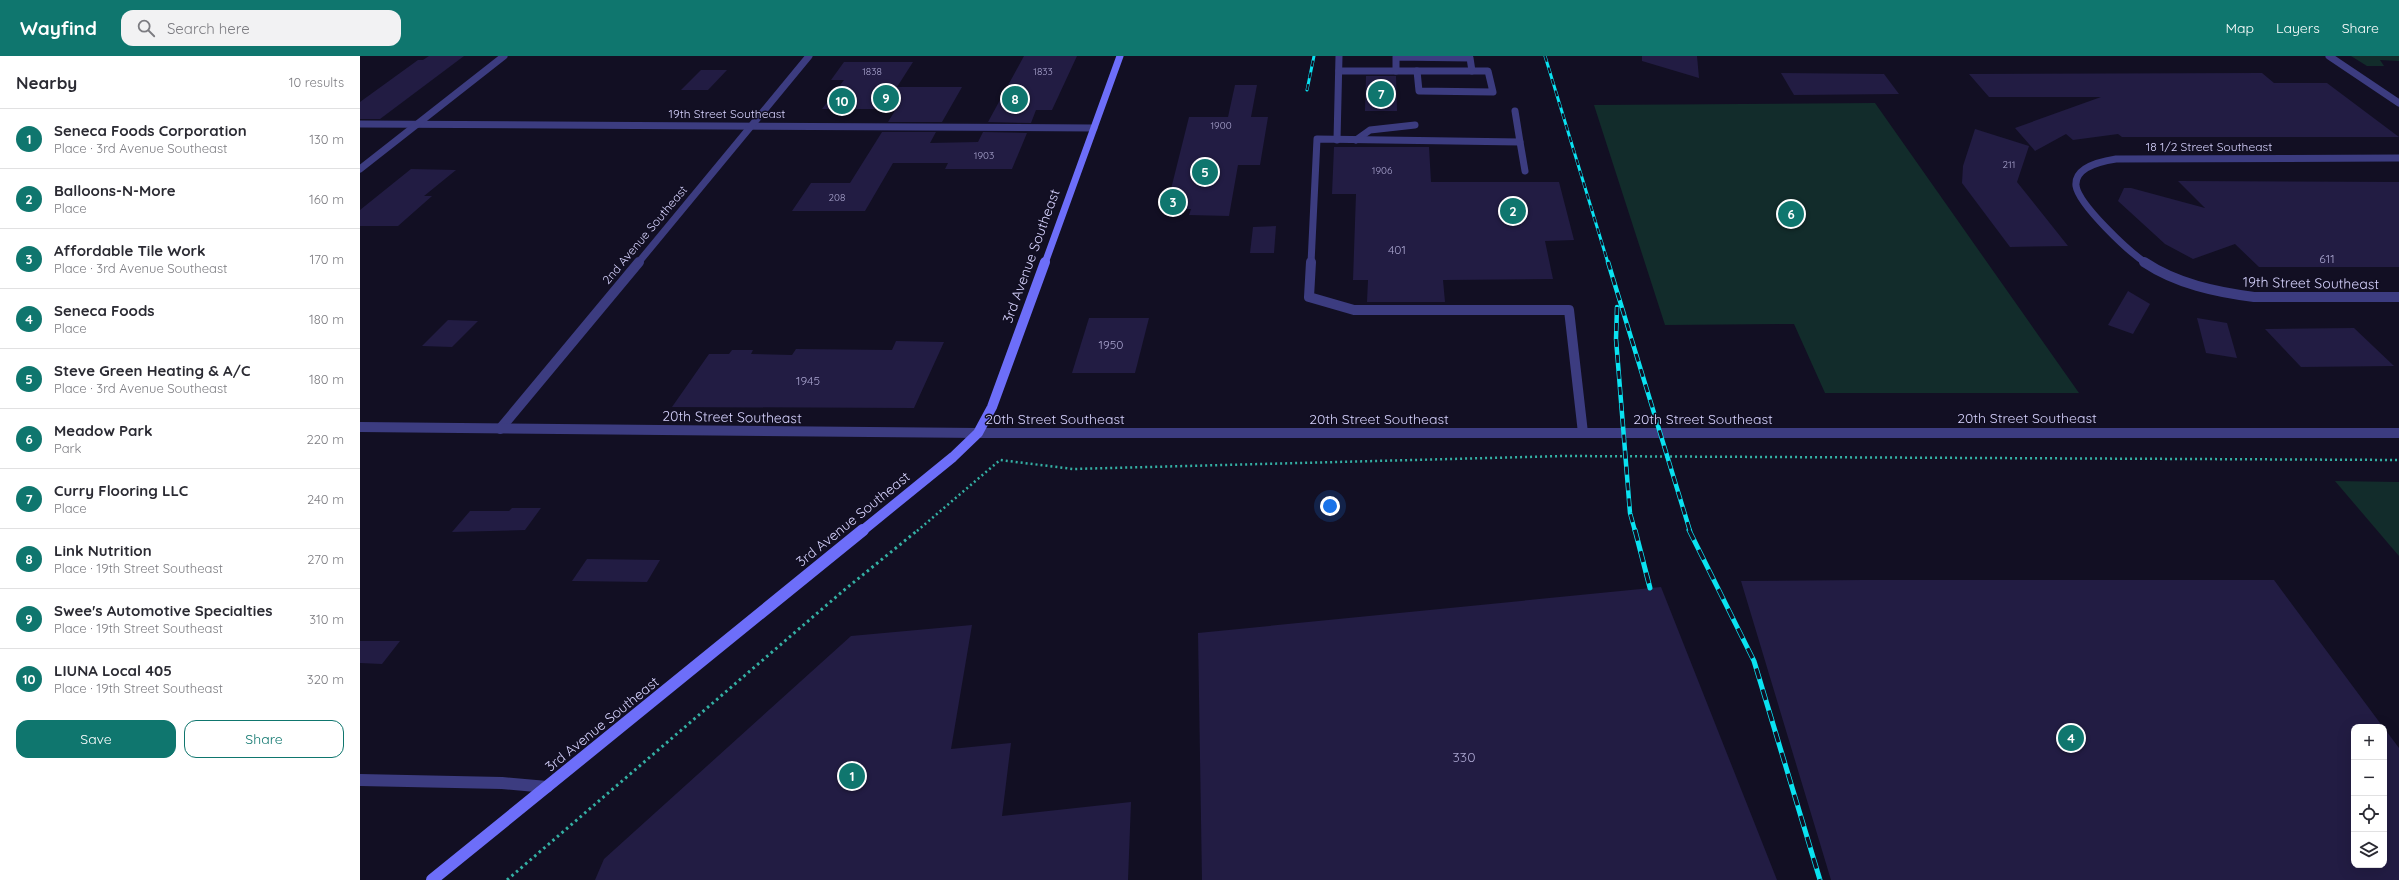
<!DOCTYPE html>
<html lang="en">
<head>
<meta charset="utf-8">
<style>
	body { margin:0; font-family:Quicksand,sans-serif; background:#f2f2f3; color:#2b2b33 }
	.controls { position:absolute; right:12px; bottom:12px; display:grid; overflow:hidden; border-radius:8px; box-shadow:0 4px 16px #0002 }
	.controls button { width:36px; height:36px; display:grid; place-items:center; padding:0; border:0; border-bottom:1px solid #e1e1e2; background:#fff; color:#2b2b33; font:20px sans-serif }
	.you { position:absolute; left:970px; top:450px; width:14px; height:14px; margin:-10px; border:3px solid #fff; border-radius:50%; background:#1a73e8; box-shadow:0 0 0 6px #1a73e833 }
	.badge { display:grid; place-items:center; width:26px; height:26px; border-radius:50%; background:#0f766e; color:#fff; font-size:13px; font-weight:700 }
	.pin { position:absolute; translate:-50% -50%; border:2px solid #fff; box-shadow:0 1px 4px #0006 }
	.list { margin:0; padding:0; list-style:none }
	h2 { display:flex; justify-content:space-between; align-items:center; height:52px; margin:0; padding:0 16px; font-size:17px }
	h2 small { font-size:13px; font-weight:400; color:#7c7c81 }
	.list li { display:grid; grid-template-columns:26px 1fr auto; gap:12px; align-items:center; box-sizing:border-box; height:60px; padding:0 16px; border-top:1px solid #e1e1e2 }
	.list b { display:block; font-size:15px; white-space:nowrap }
	.list p { margin:0; font-size:13px; white-space:nowrap; color:#7c7c81 }
	.list em { font-size:13px; font-style:normal; color:#7c7c81 }
	.actions { display:flex; gap:8px; padding:12px 16px }
	.actions a { flex:1; padding:9px 0; border:1px solid #0f766e; border-radius:12px; text-align:center; font-size:14px; color:#0f766e }
	.actions .main { background:#0f766e; color:#fff }
	.icon { flex:none; width:22px; height:22px; fill:none; stroke:currentColor; stroke-width:2; stroke-linecap:round; stroke-linejoin:round }
	.map { position:relative; flex:none; width:2039px; height:824px; overflow:hidden }
	header { display:flex; align-items:center; gap:24px; box-sizing:border-box; height:56px; padding:0 20px; background:#0f766e; color:#fff }
	header strong { font-size:19px }
	nav { display:flex; gap:22px; margin-inline-start:auto; font-size:14px }
	.search { width:280px; height:36px; background:#f2f2f3; display:flex; align-items:center; gap:10px; box-sizing:border-box; padding:0 14px; border-radius:12px; color:#7c7c81; font-size:15px }
	main { display:flex }
	aside { flex:1; background:#fff }
	.map>svg:first-child { display:block }
</style>
</head>
<body>
<header>
<strong>Wayfind</strong>
<div class="search"><svg class="icon" aria-label="search" viewBox="0 0 24 24"><circle cx="10" cy="10" r="6"/><path d="M15 15l6 6"/></svg>Search here</div>
<nav><a>Map</a><a>Layers</a><a>Share</a></nav>
</header>
<main>
<aside>
<h2>Nearby<small>10 results</small></h2>
<ul class="list">
<li><span class="badge">1</span><div><b>Seneca Foods Corporation</b><p>Place · 3rd Avenue Southeast</p></div><em>130 m</em></li>
<li><span class="badge">2</span><div><b>Balloons-N-More</b><p>Place</p></div><em>160 m</em></li>
<li><span class="badge">3</span><div><b>Affordable Tile Work</b><p>Place · 3rd Avenue Southeast</p></div><em>170 m</em></li>
<li><span class="badge">4</span><div><b>Seneca Foods</b><p>Place</p></div><em>180 m</em></li>
<li><span class="badge">5</span><div><b>Steve Green Heating &amp; A/C</b><p>Place · 3rd Avenue Southeast</p></div><em>180 m</em></li>
<li><span class="badge">6</span><div><b>Meadow Park</b><p>Park</p></div><em>220 m</em></li>
<li><span class="badge">7</span><div><b>Curry Flooring LLC</b><p>Place</p></div><em>240 m</em></li>
<li><span class="badge">8</span><div><b>Link Nutrition</b><p>Place · 19th Street Southeast</p></div><em>270 m</em></li>
<li><span class="badge">9</span><div><b>Swee's Automotive Specialties</b><p>Place · 19th Street Southeast</p></div><em>310 m</em></li>
<li><span class="badge">10</span><div><b>LIUNA Local 405</b><p>Place · 19th Street Southeast</p></div><em>320 m</em></li>
</ul>
<div class="actions"><a class="main">Save</a><a>Share</a></div>
</aside>
<div class="map">
<svg width="2039" height="824" viewBox="0 0 2039 824">
	<rect width="100%" height="100%" fill="#120f23"/>
	<g fill="#122c2b">
		<polygon points="1991,0 2039,0 2039,5 2020,4 2024,10 2007,10"/>
		<polygon points="1515,47 1719,337 1465,337 1434,268 1305,269 1234,49"/>
		<polygon points="1975,425 2039,426 2039,500"/>
	</g>
	<g fill="#221c43">
		<polygon points="69,0 104,0 20,63 0,63 0,46 58,4 63,4"/>
		<polygon points="664,0 717,0 692,54 676,54 671,67 628,66"/>
		<polygon points="1282,0 1337,0 1339,22 1282,5"/>
		<polygon points="484,6 553,6 537,31 602,31 582,66 528,66 536,53 462,53 484,24 471,24"/>
		<polygon points="341,14 367,14 348,34 321,34"/>
		<polygon points="1421,17 1524,18 1539,38 1434,39"/>
		<polygon points="1902,17 1914,27 1967,27 2039,81 1762,81 1758,78 1713,84 1706,78 1675,95 1655,72 1741,41 1629,41 1609,18"/>
		<polygon points="1006,20 1036,20 1037,55 1005,55"/>
		<polygon points="875,29 897,29 891,61 908,61 900,109 878,109 869,160 829,159 831,153 806,153 829,61 868,61"/>
		<polygon points="1615,73 1669,90 1657,126 1708,190 1650,191 1602,127 1603,110"/>
		<polygon points="522,76 576,76 570,87 618,86 623,76 667,77 652,113 585,113 588,107 533,107 505,155 432,155 451,127 490,127"/>
		<polygon points="974,91 1069,91 1071,126 1199,126 1214,184 1185,185 1193,223 1083,224 1085,246 1007,246 1008,224 993,224 996,138 972,138"/>
		<polygon points="51,113 96,114 64,140 72,140 38,170 0,170 0,154"/>
		<polygon points="1818,125 2039,126 2039,211 1899,211 1875,188 1833,203 1805,188 1758,145 1764,132 1771,132 1845,152"/>
		<polygon points="916,170 914,197 890,197 893,171"/>
		<polygon points="1768,235 1790,248 1773,278 1748,269"/>
		<polygon points="729,262 789,262 775,317 712,317"/>
		<polygon points="1837,262 1867,267 1877,302 1846,297"/>
		<polygon points="88,264 118,265 92,291 62,290"/>
		<polygon points="1994,272 2034,310 1941,311 1905,273"/>
		<polygon points="536,285 584,286 554,352 312,351 349,298 369,298 372,294 393,294 391,298 432,299 436,293 532,294"/>
		<polygon points="152,452 181,452 165,474 92,476 110,455 149,455"/>
		<polygon points="227,503 300,504 287,526 212,525"/>
		<polygon points="1504,524 1914,524 2023,671 1994,671 1994,809 2024,809 2024,672 2039,692 2039,824 1471,824 1381,525"/>
		<polygon points="1301,531 1417,824 842,824 838,577"/>
		<polygon points="612,569 591,693 651,687 642,760 771,746 768,824 235,824 244,803 491,580"/>
		<polygon points="0,585 40,585 22,608 0,607"/>
	</g>
	<g fill="none" stroke-linecap="round" stroke-linejoin="round">
		<polyline stroke="#34b0a4" stroke-width="2.5" stroke-dasharray="2 3" stroke-linecap="butt" points="557,475 640,404 713,413 1204,400 2039,404"/>
		<polyline stroke="#34b0a4" stroke-width="3" stroke-dasharray="2.5 3.5" stroke-linecap="butt" points="147,824 483,535 558,474"/>
		<g stroke="#3c3c80" stroke-width="7">
			<polyline points="979,15 1057,15"/>
			<polyline points="1036,15 1036,1 1110,2 1112,15"/>
			<polygon points="1057,15 1128,15 1133,36 1059,35"/>
			<polyline points="977,84 979,0"/>
			<polyline points="996,84 1010,74 1055,69"/>
			<polyline points="1160,86 1165,115"/>
			<polyline points="951,207 957,83 1160,86 1155,55"/>
		</g>
		<polyline stroke="#3c3c80" stroke-width="10" points="951,206 949,241 994,254 1209,254 1223,377"/>
		<g stroke="#3c3c80" stroke-width="7">
			<polyline points="0,68 734,72"/>
			<polyline points="0,113 144,0"/>
			<polyline points="278,207 449,0"/>
			<path d="M1786 207C1769 196 1719 149 1716 130 1714 111 1743 105 1756 103L2039 102"/>
		</g>
		<g stroke="#3c3c80" stroke-width="10">
			<path d="M1784 206C1817 228 1856 236 1894 241H2039"/>
			<polyline points="140,373 279,206"/>
		</g>
		<polyline stroke="#3c3c80" stroke-width="12" points="0,724 142,727 187,731"/>
		<polyline stroke="#3c3c80" stroke-width="7" points="1969,0 2039,47"/>
		<polyline stroke="#3c3c80" stroke-width="10" points="0,371 618,377 2039,377"/>
		<polyline stroke="#6d6ef9" stroke-width="7" points="685,207 760,0"/>
		<polyline stroke="#6d6ef9" stroke-width="10" points="502,475 593,401 618,377 632,351 685,206"/>
		<polyline stroke="#6d6ef9" stroke-width="12" points="72,824 503,474"/>
		<g stroke="#0ae2f1" stroke-width="3">
			<g id="rail-far2">
				<polyline points="1185,0 1248,207"/>
				<polyline points="947,34 954,0"/>
			</g>
		</g>
		<g stroke="#0ae2f1" stroke-width="4.5">
			<g id="rail-far1">
				<polyline points="1248,206 1330,475"/>
				<polyline points="1257,251 1256,283 1270,457 1275,475"/>
			</g>
		</g>
		<g stroke="#0ae2f1" stroke-width="5">
			<g id="rail">
				<polyline points="1275,474 1290,532"/>
				<polyline points="1329,474 1394,605 1460,824"/>
			</g>
		</g>
		<use href="#rail-far2" stroke="#120f23" stroke-width="2" stroke-dasharray="6" stroke-linecap="butt"/>
		<use href="#rail-far1" stroke="#120f23" stroke-width="3" stroke-dasharray="8" stroke-linecap="butt"/>
		<use href="#rail" stroke="#120f23" stroke-width="3.5" stroke-dasharray="11" stroke-linecap="butt"/>
	</g>
	<g text-anchor="middle" stroke-width="3" stroke-linejoin="round" paint-order="stroke">
		<g font-size="10" fill="#a9a4ce">
			<text x="512" y="19">1838</text>
			<text x="683" y="19">1833</text>
			<text x="861" y="73">1900</text>
			<text x="624" y="103">1903</text>
			<text x="1649" y="112">211</text>
			<text x="1022" y="118">1906</text>
			<text x="477" y="145">208</text>
		</g>
		<g font-size="12" fill="#d6d2fd" stroke="#120f23">
			<text x="367" y="62">19th Street Southeast</text>
			<text x="1849" y="95">18 1/2 Street Southeast</text>
			<text transform="translate(285 179) rotate(-50)" y="4">2nd Avenue Southeast</text>
		</g>
		<g font-size="12" fill="#a9a4ce">
			<text x="1037" y="198">401</text>
			<text x="1967" y="207">611</text>
			<text x="751" y="293">1950</text>
			<text x="448" y="329">1945</text>
		</g>
		<g font-size="14" fill="#d6d2fd" stroke="#120f23">
			<text transform="translate(671 200) rotate(-70)" y="5">3rd Avenue Southeast</text>
			<text transform="translate(1951 227) rotate(1)" y="5">19th Street Southeast</text>
			<text transform="translate(372 361) rotate(1)" y="5">20th Street Southeast</text>
			<text x="1667" y="367">20th Street Southeast</text>
			<text x="695" y="368">20th Street Southeast</text>
			<text x="1019" y="368">20th Street Southeast</text>
			<text x="1343" y="368">20th Street Southeast</text>
			<text transform="translate(493 463) rotate(-39)" y="5">3rd Avenue Southeast</text>
			<text transform="translate(242 668) rotate(-39)" y="5">3rd Avenue Southeast</text>
		</g>
		<g font-size="14" fill="#a9a4ce">
			<text x="1104" y="706">330</text>
		</g>
	</g>
</svg>
<div class="controls">
<button>+</button>
<button>−</button>
<button><svg class="icon" aria-label="locate" viewBox="0 0 24 24"><circle cx="12" cy="12" r="6"/><path d="M12 2v4M12 18v4M2 12h4M18 12h4"/></svg></button>
<button><svg class="icon" aria-label="layers" viewBox="0 0 24 24"><path d="M12 4l9 5-9 5-9-5zM3 14l9 5 9-5"/></svg></button>
</div>
<div class="you"></div>
<div class="pin badge" style="left:492px;top:720px">1</div>
<div class="pin badge" style="left:1153px;top:155px">2</div>
<div class="pin badge" style="left:813px;top:146px">3</div>
<div class="pin badge" style="left:1711px;top:682px">4</div>
<div class="pin badge" style="left:845px;top:116px">5</div>
<div class="pin badge" style="left:1431px;top:158px">6</div>
<div class="pin badge" style="left:1021px;top:38px">7</div>
<div class="pin badge" style="left:655px;top:43px">8</div>
<div class="pin badge" style="left:526px;top:42px">9</div>
<div class="pin badge" style="left:482px;top:45px">10</div>
</div>
</main>
</body>
</html>
